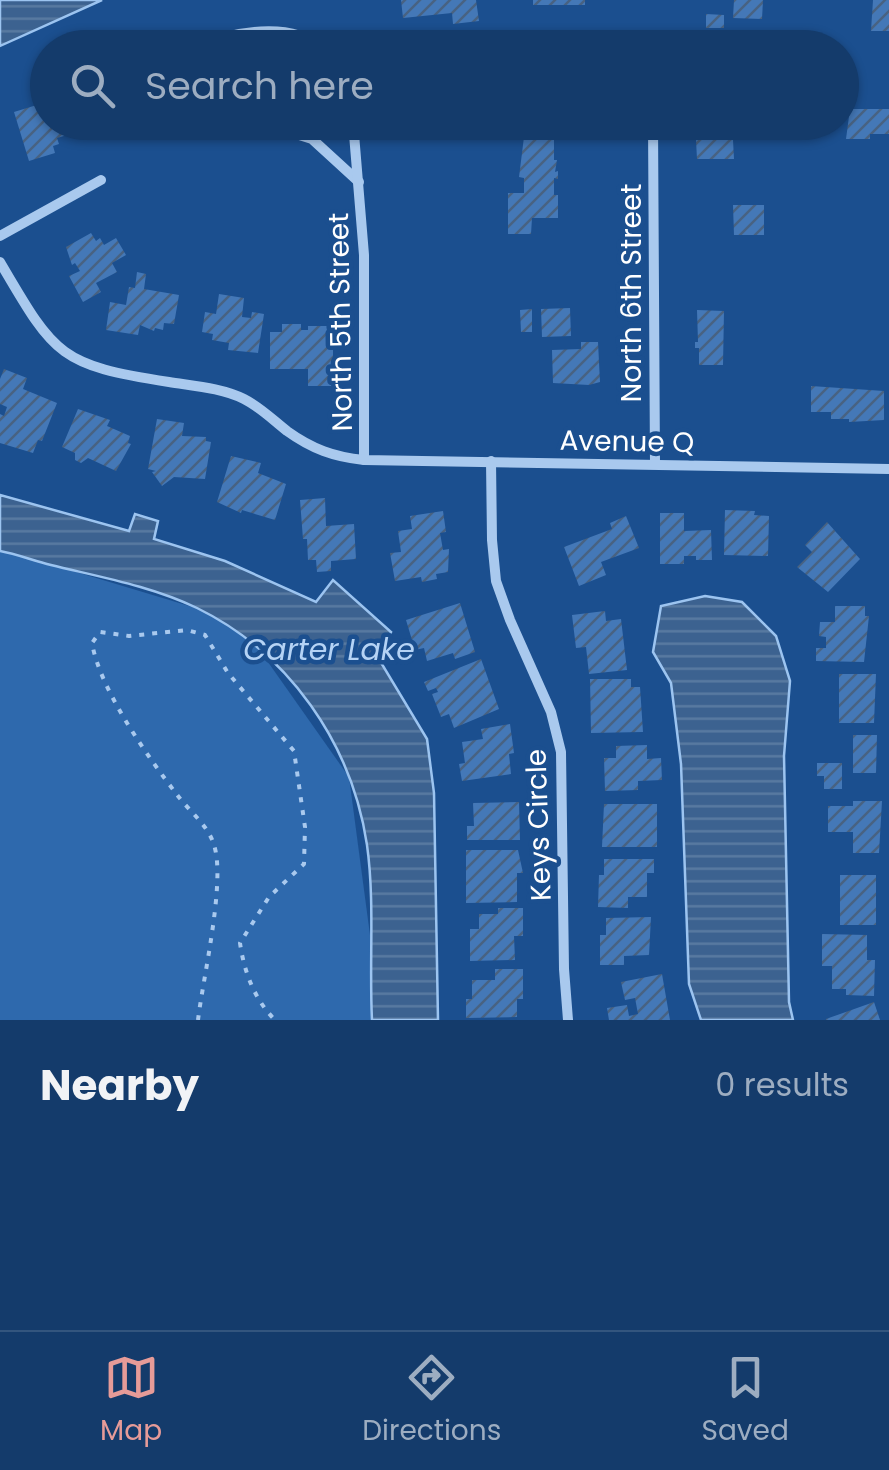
<!DOCTYPE html>
<html lang="en">
<head>
<meta charset="utf-8">
<style>
	body { margin:0; font-family:Poppins,sans-serif; background:#214673; color:#f1f3f6 }
	.list { margin:0; padding:0; list-style:none }
	h2 { display:flex; justify-content:space-between; align-items:center; height:130px; margin:0; padding:0 40px; font-size:42px }
	h2 small { font-size:32px; font-weight:400; color:#9dadc1 }
	.icon { flex:none; width:55px; height:55px; fill:none; stroke:currentColor; stroke-width:2; stroke-linecap:round; stroke-linejoin:round }
	.map { position:relative; flex:none; width:889px; height:1020px; overflow:hidden }
	.search { position:absolute; background:#143b6b; box-shadow:0 2px 8px #0004; left:30px; right:30px; top:30px; height:110px; display:flex; align-items:center; gap:25px; box-sizing:border-box; padding:0 35px; border-radius:55px; color:#9dadc1; font-size:38px }
	.sheet { height:310px; background:#143b6b }
	nav { display:flex; justify-content:space-around; align-items:center; box-sizing:border-box; height:140px; border-top:2px solid #33557e; background:#143b6b; font-size:28px; color:#9dadc1 }
	nav a { display:grid; justify-items:center; gap:5px }
	nav .on { color:#e69b98 }
	.map>svg:first-child { display:block }
</style>
</head>
<body>
<div class="map">
<svg width="889" height="1020" viewBox="0 0 889 1020">
	<defs>
		<pattern id="water-rules" width="6" height="5" patternUnits="userSpaceOnUse" patternTransform="scale(2.5)"><rect width="6" height="5" fill="#3c6290"/><path d="M0 2.5h6" fill="none" stroke="#597aa1"/></pattern>
		<pattern id="building-hatch" width="6" height="6" patternUnits="userSpaceOnUse" patternTransform="scale(2.5)"><rect width="6" height="6" fill="#4478b7"/><path d="M-1 1l2-2M0 6l6-6M5 7l2-2" fill="none" stroke="#486282"/></pattern>
	</defs>
	<rect width="100%" height="100%" fill="#1b4f8f"/>
	<polygon fill="#2e69ad" points="0,549 239,621 349,777 370,935 372,1020 0,1020"/>
	<g fill="url(#water-rules)" stroke="#9cc4f0" stroke-width="2.5">
		<polygon points="0,0 102,0 0,46"/>
		<path d="M0 495 129 531 135 514 158 521 154 539 225 561 316 602 333 580 391 632 377 656 427 739 434 793 438 1020H372C369 963 375 902 367 845 352 744 289 653 197 608 151 586 100 577 51 565 34 561 17 554 0 551Z"/>
		<polygon points="705,596 742,602 776,636 790,681 784,756 789,1002 793,1020 701,1020 689,984 681,764 671,683 653,652 661,606"/>
	</g>
	<g fill="url(#building-hatch)">
		<polygon points="401,0 476,0 479,21 453,24 452,13 403,18"/>
		<rect x="533" y="0" width="52" height="5"/>
		<polygon points="734,0 763,0 762,19 733,18"/>
		<polygon points="873,0 889,0 889,31 871,31"/>
		<polygon points="706,14 724,15 724,28 706,28"/>
		<polygon points="40,104 42,110 48,108 48,122 78,122 81,131 57,138 59,144 53,146 55,153 29,161 14,112"/>
		<polygon points="850,109 889,109 889,134 870,134 870,139 846,139"/>
		<polygon points="704,126 734,126 733,134 724,135 724,140 733,140 734,159 697,159 696,140 700,140 700,133 705,134"/>
		<polygon points="524,137 554,137 554,160 557,160 555,172 558,171 558,179 554,178 554,195 558,195 558,218 532,218 531,234 508,234 508,193 524,193 524,178 519,177"/>
		<polygon points="733,205 764,205 764,235 734,235"/>
		<polygon points="91,233 96,241 100,238 104,245 116,238 126,255 112,263 117,272 96,283 101,292 83,302 69,276 80,271 75,263 72,265 66,247"/>
		<polygon points="137,272 146,274 144,289 179,295 174,324 164,323 163,330 155,328 154,331 140,325 138,335 106,330 110,302 126,305 129,287 135,288"/>
		<polygon points="219,294 244,298 242,317 251,318 252,312 264,314 258,353 228,350 229,343 212,340 213,334 202,332 205,312 216,314"/>
		<polygon points="570,308 571,336 542,337 541,309"/>
		<polygon points="532,309 532,332 521,332 520,310"/>
		<polygon points="697,310 724,311 723,365 699,365 699,348 695,348 695,342 698,342"/>
		<polygon points="282,324 301,324 301,330 308,330 308,326 333,326 333,386 308,386 308,369 270,369 270,332 282,332"/>
		<polygon points="581,342 598,342 600,382 589,385 553,383 552,350 581,349"/>
		<polygon points="4,369 27,378 23,389 57,403 42,441 38,440 33,453 0,443 0,414 4,416 7,407 0,404 0,379"/>
		<polygon points="811,386 884,391 884,420 849,422 849,419 831,419 831,412 811,412"/>
		<polygon points="78,409 110,420 107,426 130,436 128,443 131,444 116,471 88,458 81,463 75,460 75,453 62,447"/>
		<polygon points="157,419 184,423 182,436 206,437 206,441 211,442 205,479 174,477 162,486 152,472 156,471 148,469"/>
		<polygon points="231,456 261,463 258,473 286,484 275,520 242,510 241,513 217,502"/>
		<polygon points="325,498 326,526 354,524 356,559 331,561 331,571 317,572 316,560 308,560 307,539 303,539 300,500"/>
		<polygon points="725,510 755,511 754,515 769,516 768,556 724,555"/>
		<polygon points="443,511 446,532 440,533 443,550 449,549 448,572 436,574 437,579 422,582 421,577 395,581 390,553 401,552 398,531 412,529 410,516"/>
		<polygon points="660,513 684,513 684,531 711,530 712,560 696,560 696,556 684,556 684,564 660,564"/>
		<polygon points="626,516 639,548 601,562 606,575 579,586 564,547 612,529 610,523"/>
		<polygon points="827,522 860,559 828,592 797,567 812,552 805,545"/>
		<polygon points="460,603 475,652 455,659 453,653 427,661 424,648 415,650 406,620"/>
		<polygon points="835,606 865,606 865,616 869,616 864,662 816,661 816,648 826,648 826,637 819,636 820,622 835,622"/>
		<polygon points="605,611 606,621 621,619 627,670 589,674 586,647 576,648 572,615"/>
		<polygon points="481,659 499,709 454,728 449,714 441,717 432,694 438,692 436,688 428,691 424,682"/>
		<polygon points="839,674 876,674 874,723 839,723"/>
		<polygon points="590,679 631,679 631,687 640,687 643,732 591,733"/>
		<polygon points="510,724 514,753 509,754 511,774 462,781 459,764 465,763 462,742 483,739 481,729"/>
		<polygon points="853,735 877,735 876,773 853,773"/>
		<polygon points="647,745 647,759 661,758 662,780 638,781 638,790 605,791 604,758 616,758 616,746"/>
		<polygon points="817,763 842,763 842,789 824,789 824,776 817,776"/>
		<polygon points="853,801 882,801 879,853 853,853 853,832 828,832 828,806 853,806"/>
		<polygon points="519,802 520,840 467,840 467,826 474,826 473,803"/>
		<polygon points="604,804 657,804 657,847 602,847"/>
		<polygon points="466,850 518,850 523,873 517,873 517,902 466,903"/>
		<polygon points="604,859 654,859 654,873 647,873 647,897 628,897 628,908 598,907 599,875 604,875"/>
		<rect x="840" y="875" width="36" height="50"/>
		<polygon points="498,908 523,908 523,936 514,936 515,960 470,961 470,929 479,929 479,914 498,914"/>
		<polygon points="651,917 649,955 624,956 624,965 600,965 600,935 606,935 606,918"/>
		<polygon points="822,934 867,935 867,960 875,960 874,996 846,995 846,989 832,989 832,966 822,966"/>
		<polygon points="495,969 523,969 523,999 517,999 517,1017 466,1018 466,999 472,999 472,980 495,980"/>
		<polygon points="662,974 670,1020 609,1020 607,1008 627,1005 629,1016 638,1014 635,998 625,1000 621,982"/>
		<polygon points="874,1002 880,1020 826,1020 826,1019"/>
	</g>
	<g fill="none" stroke-linecap="round" stroke-linejoin="round">
		<path stroke="#a9c9ee" stroke-width="4" stroke-dasharray="5 8" stroke-linecap="butt" d="M198 1020C203 978 226 881 214 845 208 825 190 812 178 796 148 757 100 690 92 643L100 632 129 636 187 630 205 635 228 673 294 751 305 827 304 864 269 897 240 943C244 971 254 999 275 1020"/>
		<g stroke="#a9c9ee" stroke-width="10">
			<path d="M196 48C233 31 290 21 322 48"/>
			<polyline points="655,48 655,37"/>
			<polyline points="185,122 277,128 312,139 359,182"/>
			<polyline points="353,122 364,255 364,460"/>
			<polyline points="653,122 655,464"/>
			<polyline points="0,236 101,180"/>
			<path d="M0 262C55 356 59 365 169 382 194 386 222 388 244 399 260 407 273 420 287 431 312 449 334 457 364 460L889 469"/>
			<polyline points="491,461 492,540 496,581 510,620 551,712 561,752 564,969 568,1020"/>
		</g>
	</g>
	<g text-anchor="middle" stroke-width="9" stroke-linejoin="round" paint-order="stroke">
		<g font-size="28" fill="#fff" stroke="#1b4f8f">
			<text transform="translate(631 293) rotate(-90)" y="10">North 6th Street</text>
			<text transform="translate(340 322) rotate(-91)" y="10">North 5th Street</text>
			<text transform="translate(627 441) rotate(1)" y="10">Avenue Q</text>
			<text transform="translate(538 825) rotate(-92)" y="10">Keys Circle</text>
		</g>
		<g font-size="30" font-style="italic" fill="#b5d3f5" stroke="#1b4f8f">
			<text x="329" y="660">Carter Lake</text>
		</g>
	</g>
</svg>
<div class="search"><svg class="icon" aria-label="search" viewBox="0 0 24 24"><circle cx="10" cy="10" r="6"/><path d="M15 15l6 6"/></svg>Search here</div>
</div>
<section class="sheet">
<h2>Nearby<small>0 results</small></h2>
<ul class="list">
</ul>
</section>
<nav>
<a class="on"><svg class="icon" aria-label="map" viewBox="0 0 24 24"><path d="M3 6l6-2 6 2 6-2v14l-6 2-6-2-6 2zM9 4v14M15 6v14"/></svg>Map</a>
<a><svg class="icon" aria-label="directions" viewBox="0 0 24 24"><path d="M12 3l9 9-9 9-9-9zM9 14v-3h6M13 9l2 2-2 2"/></svg>Directions</a>
<a><svg class="icon" aria-label="saved" viewBox="0 0 24 24"><path d="M7 4h10v16l-5-4-5 4z"/></svg>Saved</a>
</nav>
</body>
</html>
